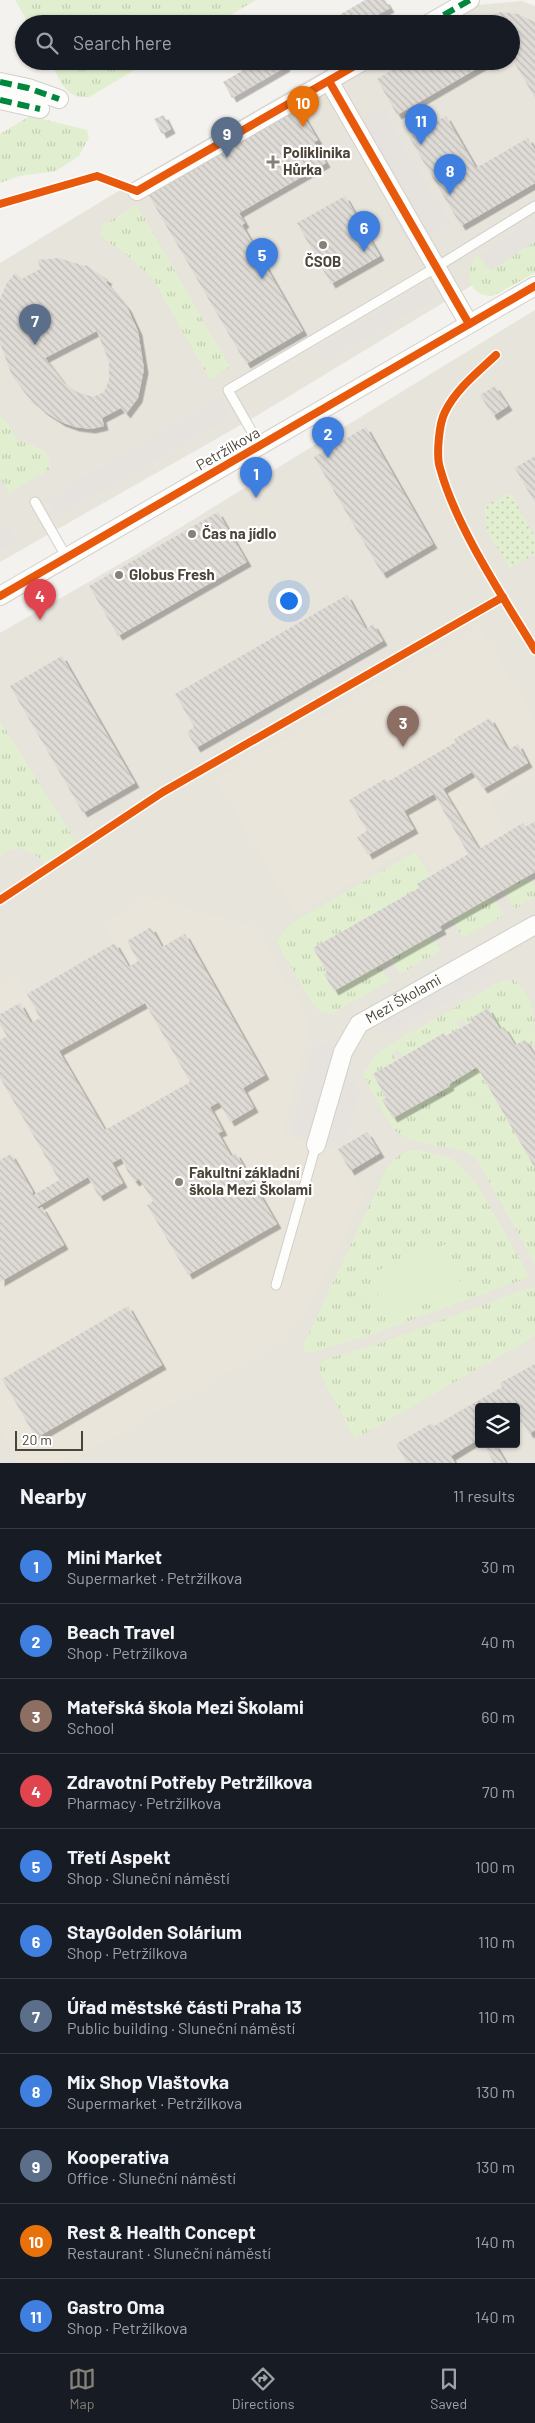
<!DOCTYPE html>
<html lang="en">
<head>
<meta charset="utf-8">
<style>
	body { margin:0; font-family:Barlow,sans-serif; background:#242831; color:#f1f3f6 }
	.controls { position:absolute; right:15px; bottom:15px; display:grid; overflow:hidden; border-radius:5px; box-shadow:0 1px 4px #0004 }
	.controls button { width:45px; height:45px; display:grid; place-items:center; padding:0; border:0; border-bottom:1px solid #363941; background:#171b24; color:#f1f3f6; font:25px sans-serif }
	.scale { position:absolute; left:15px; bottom:12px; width:68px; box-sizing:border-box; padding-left:5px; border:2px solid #4b4439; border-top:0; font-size:14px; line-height:18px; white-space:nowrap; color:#4b4439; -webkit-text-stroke:4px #fff; paint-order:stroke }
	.you { position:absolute; left:288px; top:600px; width:18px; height:18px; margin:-12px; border:4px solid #fff; border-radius:50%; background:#1a73e8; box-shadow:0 0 0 8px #1a73e833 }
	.badge { display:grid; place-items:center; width:32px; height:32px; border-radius:50%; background:#868178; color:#fff; font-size:16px; font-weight:700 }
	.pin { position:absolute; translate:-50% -41px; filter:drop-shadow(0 1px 2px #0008) }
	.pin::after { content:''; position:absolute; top:26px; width:18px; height:15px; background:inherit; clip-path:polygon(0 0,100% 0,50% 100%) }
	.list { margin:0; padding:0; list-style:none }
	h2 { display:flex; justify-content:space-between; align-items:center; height:65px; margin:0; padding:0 20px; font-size:21px }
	h2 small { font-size:16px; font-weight:400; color:#9ea1a6 }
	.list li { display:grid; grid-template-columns:32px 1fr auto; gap:15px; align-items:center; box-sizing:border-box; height:75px; padding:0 20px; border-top:1px solid #363941 }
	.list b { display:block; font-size:19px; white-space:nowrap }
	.list p { margin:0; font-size:16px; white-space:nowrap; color:#9ea1a6 }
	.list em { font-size:16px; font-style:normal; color:#9ea1a6 }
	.icon { flex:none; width:28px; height:28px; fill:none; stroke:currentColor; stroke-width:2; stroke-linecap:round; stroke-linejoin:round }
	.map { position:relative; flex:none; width:535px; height:1463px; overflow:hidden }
	.search { position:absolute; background:#171b24; box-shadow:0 1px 4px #0004; left:15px; right:15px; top:15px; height:55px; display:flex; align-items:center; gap:12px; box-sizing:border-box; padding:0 18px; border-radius:28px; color:#9ea1a6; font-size:19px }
	.sheet { height:890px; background:#171b24 }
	nav { display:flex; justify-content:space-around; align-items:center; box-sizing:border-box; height:70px; border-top:1px solid #363941; background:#171b24; font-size:14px; color:#9ea1a6 }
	nav a { display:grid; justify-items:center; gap:2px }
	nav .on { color:#868178 }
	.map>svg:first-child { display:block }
</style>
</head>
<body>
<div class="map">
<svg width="535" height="1463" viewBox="0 0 535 1463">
	<defs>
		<pattern id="grass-tufts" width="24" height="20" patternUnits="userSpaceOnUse" patternTransform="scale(1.25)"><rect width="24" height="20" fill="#e1eecf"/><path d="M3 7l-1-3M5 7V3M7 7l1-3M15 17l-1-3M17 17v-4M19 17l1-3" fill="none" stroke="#c3cdb2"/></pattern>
		<pattern id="park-dots" width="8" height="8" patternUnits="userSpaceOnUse" patternTransform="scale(1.25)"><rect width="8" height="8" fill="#e1eecf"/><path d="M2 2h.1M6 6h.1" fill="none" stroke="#c3cdb2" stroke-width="1.8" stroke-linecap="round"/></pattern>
		<pattern id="building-back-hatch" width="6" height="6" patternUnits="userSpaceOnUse" patternTransform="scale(1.25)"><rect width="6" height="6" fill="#dedbd6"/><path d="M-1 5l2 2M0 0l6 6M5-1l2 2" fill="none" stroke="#c0bdb8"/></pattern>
		<filter id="shadow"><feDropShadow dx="4.5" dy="4.5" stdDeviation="0" flood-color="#0004"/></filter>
	</defs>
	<rect width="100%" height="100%" fill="#f4f2ee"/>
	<g fill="#e7e4dc" fill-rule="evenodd">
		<polygon points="522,1 535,6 535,247 258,415 0,562 0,263 153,170 340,61 511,61 511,24 409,24 436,9"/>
		<path d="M535 310V1463H0V633L137 554ZM479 1407H516V1444H479Z"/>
	</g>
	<g fill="#eae5da">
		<polygon points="480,627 535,720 535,774 489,801 507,833 434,875 416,845 295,914 216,779"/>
		<polygon points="148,897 255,927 311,1025 281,1135 338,1150 364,1194 304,1319 292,1325 286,1339 68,1463 18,1463 0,1432 0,985 17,976 27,994 114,943 103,924"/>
	</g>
	<g fill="url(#grass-tufts)">
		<polygon points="15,0 256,0 215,24 29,24"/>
		<path d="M50 61H150L89 97C65 100 60 79 50 61Z"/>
		<polygon points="30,116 87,130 89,137 79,156 56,171 19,176 0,183 0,134"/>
		<polygon points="137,205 230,367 210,379 152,278 128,256 100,236 103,225"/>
		<path d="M535 241V273L493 296C468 297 463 271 478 255L491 271Z"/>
		<path d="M0 416 10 426 15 438C30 447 53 446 50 469L9 493 0 477Z"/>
		<path d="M0 720 75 841 76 848 47 865C35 852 15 840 0 857Z"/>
		<polygon points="415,852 431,876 417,884 419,888 314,948 327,972 324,974 334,991 379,965 389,981 332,1014 321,1012 314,1006 276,941 292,923"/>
		<polygon points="529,875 535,887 535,897 515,909 504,890"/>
		<polygon points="493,896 503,916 463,938 452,919"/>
		<polygon points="431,935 441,950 400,974 390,959"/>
		<path d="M514 980C535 999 535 1016 535 1043L529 1046 525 1040 515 1045 504 1027 500 1029 488 1008 470 1018 471 1022 467 1025 463 1019 457 1022 460 1029 446 1036 444 1033 403 1057 398 1050 392 1054 396 1061 373 1074 386 1098 382 1100 393 1118 450 1086 449 1084 477 1067 535 1168V1264L476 1158C451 1141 413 1149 392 1128L363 1074 377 1054 405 1036 501 981Z"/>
		<path d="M415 1150 445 1156 456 1161 478 1186 530 1277 373 1334 310 1353 304 1351 303 1346 388 1166C396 1157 402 1151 415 1150Z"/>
		<polygon points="531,1287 535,1289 535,1336 355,1439 319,1372 320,1364 326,1359 375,1345"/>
	</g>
	<polygon fill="url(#park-dots)" points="511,493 535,537 535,554 510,568 487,531 484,506"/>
	<polygon fill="#e1eecf" points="446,1244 463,1290 387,1319 370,1273"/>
	<g fill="#e6e3df">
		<polygon points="382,109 450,225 432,236 423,254 418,257 388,210 395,206 360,119"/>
		<polygon points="535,218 535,241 491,271 478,255"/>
		<polygon points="428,283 436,298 324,363 315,349"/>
		<polygon points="220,397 232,417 56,517 46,499"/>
		<polygon points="9,527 17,540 0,550 0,532"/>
		<polygon points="486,958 496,974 390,1034 381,1018"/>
		<polygon points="315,1041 330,1045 360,1092 344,1146 290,1134"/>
	</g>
	<g fill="url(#building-back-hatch)" fill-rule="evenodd" filter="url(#shadow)">
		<polygon points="365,0 385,0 390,8 361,24 324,24"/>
		<polygon points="500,12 518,14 535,22 535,98 511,57 511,24 472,24"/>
		<polygon points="259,61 282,61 286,67 232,98 223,82"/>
		<polygon points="407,61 490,61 397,115 377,79"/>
		<polygon points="299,108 318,140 314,142 326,163 239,213 245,223 242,225 303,331 246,364 148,194"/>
		<polygon points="164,115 171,129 162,134 154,119"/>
		<polygon points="446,116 476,168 528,138 535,150 535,183 461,226 409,137"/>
		<polygon points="345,196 380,256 331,284 297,223"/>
		<path d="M58 258 85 266 86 265 108 280 106 282 127 307 138 331 144 369 138 398 126 414 121 408 102 418 104 426 91 429 75 427 61 422 44 411 28 397 12 376 0 343V299L7 283 15 273 22 279 40 269 38 260ZM97 331 109 362V380L104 392 93 397 77 392 64 383 45 358Z"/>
		<polygon points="495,386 508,406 493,416 480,395"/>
		<polygon points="366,427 433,544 382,574 314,457"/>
		<polygon points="535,456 535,503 515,468"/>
		<polygon points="218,512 247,562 118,636 89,586"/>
		<polygon points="347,595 366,629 373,624 383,641 196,748 187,732 194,727 175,694"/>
		<polygon points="62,656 135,783 83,813 10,686"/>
		<polygon points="490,718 508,750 518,744 528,763 483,789 472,772 443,789 479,849 523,823 525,827 535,821 535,872 440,926 442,930 438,932 334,991 324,974 327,972 313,948 419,888 417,884 468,854 434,794 404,811 414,829 368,855 357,837 367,831 349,800 385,779 387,782 456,742 454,739"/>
		<path d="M151 927 162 947 185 934 265 1075 243 1088 254 1108 230 1122 219 1102 210 1107 223 1131 218 1133 231 1156 236 1153 277 1224 188 1275 147 1205 153 1201 139 1179 135 1182 130 1176 121 1158 112 1163 123 1183 99 1197 88 1177 37 1207 38 1209 42 1207 64 1245 0 1282V1160L11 1154 33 1192 32 1196 59 1180 0 1078V1040L7 1036 0 1025V1014L20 1003 31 1023 40 1018 27 994 115 943 129 967 138 961 127 941ZM145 1003 190 1082 105 1130 59 1051Z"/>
		<polygon points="488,1008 500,1029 504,1027 515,1045 525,1040 535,1056 535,1168 477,1067 449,1084 450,1086 393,1118 382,1100 386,1098 373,1074 444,1033 446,1036 472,1022 470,1019"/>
		<polygon points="367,1132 380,1153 350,1171 338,1149"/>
		<polygon points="128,1306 162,1365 36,1438 2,1379"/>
		<polygon points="535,1364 535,1430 529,1434 519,1416 516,1418 516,1407 479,1407 479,1439 451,1456 455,1463 407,1463 396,1444 432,1423 434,1426 502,1387 500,1383"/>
		<polygon points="483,1444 495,1444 506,1463 494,1463"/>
	</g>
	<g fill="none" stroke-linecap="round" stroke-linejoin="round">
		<g stroke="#d2d0cb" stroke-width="11">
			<g id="lane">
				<polyline points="260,446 228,390 435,268 535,206"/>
				<polyline points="35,502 67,558"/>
				<polyline points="276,1285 316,1145"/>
			</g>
		</g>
		<g stroke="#d2d0cb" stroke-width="20">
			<g id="street">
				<polyline points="428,24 470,0"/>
				<polyline points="329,81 469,324"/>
				<polyline points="0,82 28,88 59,99"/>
				<polyline points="0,100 40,109"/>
				<polyline points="137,191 363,61"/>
				<polyline points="0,596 535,286"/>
				<path id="s1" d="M316 1145 343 1052 359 1024 535 925"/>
			</g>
		</g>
		<use href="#lane" stroke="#fdfdfc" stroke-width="9"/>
		<use href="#street" stroke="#fdfdfc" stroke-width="18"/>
		<g stroke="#00873e" stroke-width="6" stroke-dasharray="12 6" stroke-linecap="butt">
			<polyline points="428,24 470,0"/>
			<polyline points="0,82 28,88 59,99"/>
			<polyline points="0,100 40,109"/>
		</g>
		<g stroke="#fff" stroke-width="11">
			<g id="cycleway">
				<polyline points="329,81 469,324"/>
				<polyline points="0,204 97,176 137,191 363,61"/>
				<path d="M496 355C478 372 456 389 445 412 439 423 436 456 440 468 456 527 503 597 535 650"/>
				<polyline points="0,596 535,286"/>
				<polyline points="0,900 163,792 503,597"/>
			</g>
		</g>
		<use href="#cycleway" stroke="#e8590c" stroke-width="8"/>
	</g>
	<g fill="#868178" stroke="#fff" stroke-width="2">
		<path d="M270.5 154.5h5v5h5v5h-5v5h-5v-5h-5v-5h5z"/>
		<circle cx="323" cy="245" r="5"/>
		<circle cx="192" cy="534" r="5"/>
		<circle cx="119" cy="575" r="5"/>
		<circle cx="179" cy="1182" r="5"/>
	</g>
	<g text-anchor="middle" stroke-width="4.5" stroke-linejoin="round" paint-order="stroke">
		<g font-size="15" font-weight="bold" fill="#4b4439" stroke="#fff" text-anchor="start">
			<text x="283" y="158">Poliklinika<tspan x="283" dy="17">Hůrka</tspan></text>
			<text x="323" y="267" text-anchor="middle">ČSOB</text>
			<text x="202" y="539">Čas na jídlo</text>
			<text x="129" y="580">Globus Fresh</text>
			<text x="189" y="1178">Fakultní základní<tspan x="189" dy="17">škola Mezi Školami</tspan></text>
		</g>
		<g font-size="15" fill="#4b4439" stroke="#fff">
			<text transform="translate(228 449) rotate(-30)" y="5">Petržílkova</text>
			<text dy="5" stroke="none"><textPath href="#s1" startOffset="180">Mezi Školami</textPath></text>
		</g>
	</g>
</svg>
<div class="controls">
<button><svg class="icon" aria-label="layers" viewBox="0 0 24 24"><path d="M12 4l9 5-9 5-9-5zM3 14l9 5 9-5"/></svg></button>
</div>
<div class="scale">20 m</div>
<div class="you"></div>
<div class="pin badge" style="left:256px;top:498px;background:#3f7fe0">1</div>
<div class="pin badge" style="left:328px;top:458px;background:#3f7fe0">2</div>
<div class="pin badge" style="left:403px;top:747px;background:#8d6e63">3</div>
<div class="pin badge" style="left:40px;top:620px;background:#e0444e">4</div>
<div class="pin badge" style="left:262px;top:279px;background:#3f7fe0">5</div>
<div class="pin badge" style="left:364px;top:252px;background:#3f7fe0">6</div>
<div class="pin badge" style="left:35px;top:345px;background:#5c6f8a">7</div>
<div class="pin badge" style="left:450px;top:195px;background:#3f7fe0">8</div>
<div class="pin badge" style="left:227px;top:158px;background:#5c6f8a">9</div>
<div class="pin badge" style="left:303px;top:127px;background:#e8710a">10</div>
<div class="pin badge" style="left:421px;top:145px;background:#3f7fe0">11</div>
<div class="search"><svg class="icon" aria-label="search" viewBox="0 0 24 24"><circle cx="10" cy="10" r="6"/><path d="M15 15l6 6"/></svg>Search here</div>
</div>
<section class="sheet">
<h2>Nearby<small>11 results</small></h2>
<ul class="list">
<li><span class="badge" style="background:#3f7fe0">1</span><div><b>Mini Market</b><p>Supermarket · Petržílkova</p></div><em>30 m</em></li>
<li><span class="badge" style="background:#3f7fe0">2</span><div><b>Beach Travel</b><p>Shop · Petržílkova</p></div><em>40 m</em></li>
<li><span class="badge" style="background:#8d6e63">3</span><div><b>Mateřská škola Mezi Školami</b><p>School</p></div><em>60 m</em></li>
<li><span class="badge" style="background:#e0444e">4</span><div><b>Zdravotní Potřeby Petržílkova</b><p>Pharmacy · Petržílkova</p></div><em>70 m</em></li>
<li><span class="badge" style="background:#3f7fe0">5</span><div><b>Třetí Aspekt</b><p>Shop · Sluneční náměstí</p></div><em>100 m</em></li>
<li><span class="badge" style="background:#3f7fe0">6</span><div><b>StayGolden Solárium</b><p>Shop · Petržílkova</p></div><em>110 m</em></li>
<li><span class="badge" style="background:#5c6f8a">7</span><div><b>Úřad městské části Praha 13</b><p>Public building · Sluneční náměstí</p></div><em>110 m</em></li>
<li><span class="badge" style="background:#3f7fe0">8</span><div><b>Mix Shop Vlaštovka</b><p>Supermarket · Petržílkova</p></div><em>130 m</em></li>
<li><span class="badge" style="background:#5c6f8a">9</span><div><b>Kooperativa</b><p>Office · Sluneční náměstí</p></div><em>130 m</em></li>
<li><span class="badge" style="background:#e8710a">10</span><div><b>Rest &amp; Health Concept</b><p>Restaurant · Sluneční náměstí</p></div><em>140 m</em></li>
<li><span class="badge" style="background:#3f7fe0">11</span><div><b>Gastro Oma</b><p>Shop · Petržílkova</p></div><em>140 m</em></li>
</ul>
</section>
<nav>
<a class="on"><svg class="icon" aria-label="map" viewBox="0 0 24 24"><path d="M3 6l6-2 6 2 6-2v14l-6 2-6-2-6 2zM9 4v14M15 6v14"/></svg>Map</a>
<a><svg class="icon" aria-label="directions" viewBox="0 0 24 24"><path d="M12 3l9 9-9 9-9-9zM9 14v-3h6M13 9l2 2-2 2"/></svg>Directions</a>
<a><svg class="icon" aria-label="saved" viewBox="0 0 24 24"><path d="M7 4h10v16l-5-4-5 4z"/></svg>Saved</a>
</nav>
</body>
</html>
